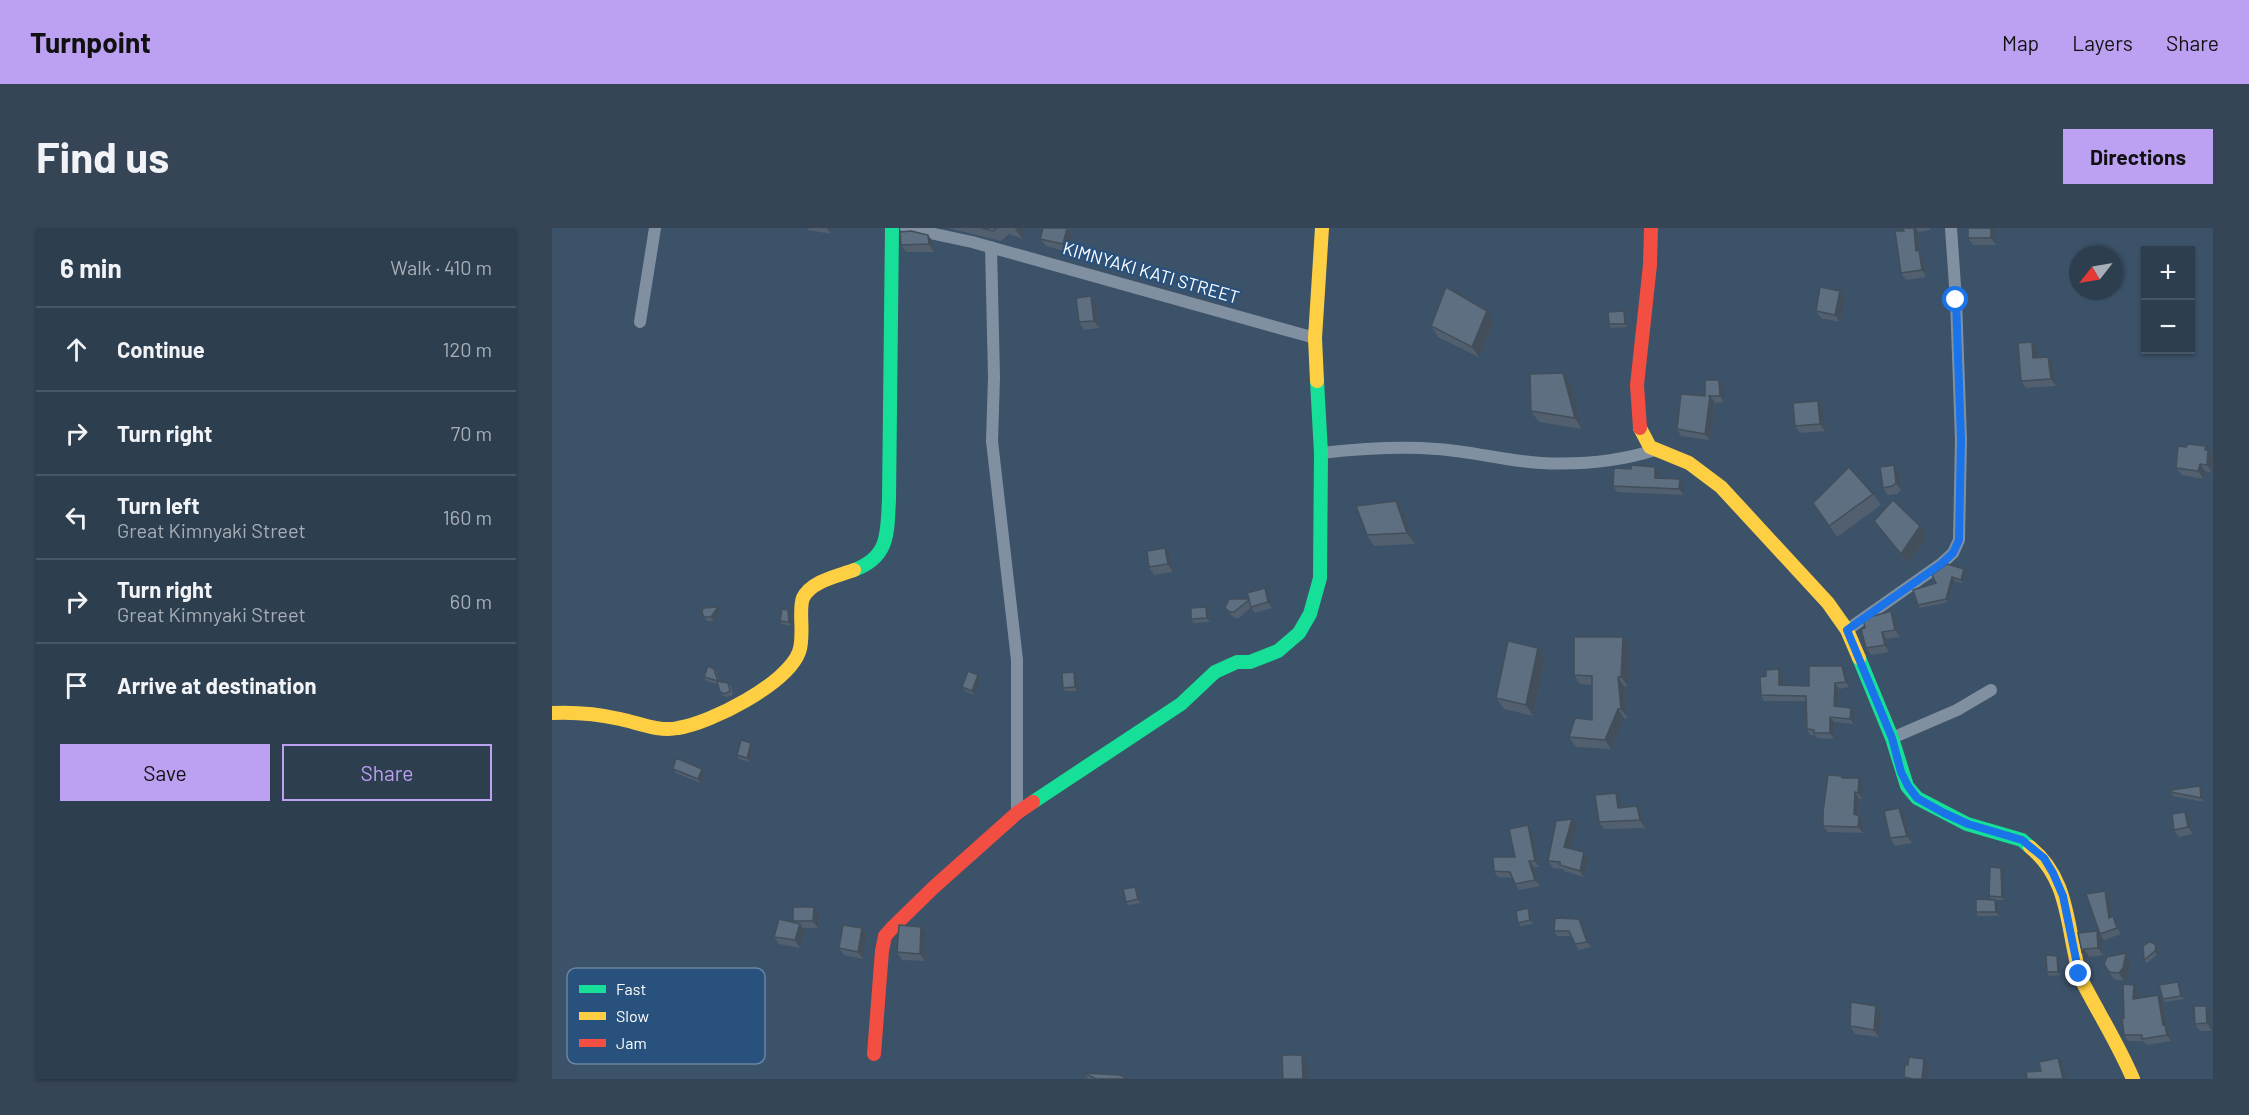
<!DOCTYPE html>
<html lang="en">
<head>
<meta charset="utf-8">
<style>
	body { margin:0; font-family:Barlow,sans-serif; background:#354556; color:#f1f3f6 }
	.controls { position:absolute; right:18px; top:18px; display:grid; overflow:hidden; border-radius:0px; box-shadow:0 2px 4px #0004 }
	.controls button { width:54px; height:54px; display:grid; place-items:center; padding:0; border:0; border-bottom:2px solid #485766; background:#2d3e4f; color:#f1f3f6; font:30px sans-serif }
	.compass { position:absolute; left:1517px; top:18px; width:54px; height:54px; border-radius:50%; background:#2d3e4f; box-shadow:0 2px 4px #0004; rotate:239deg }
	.stop { position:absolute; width:18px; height:18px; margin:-14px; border:4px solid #1a73e8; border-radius:50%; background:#fff }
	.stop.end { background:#1a73e8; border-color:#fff; box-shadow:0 2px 6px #0008 }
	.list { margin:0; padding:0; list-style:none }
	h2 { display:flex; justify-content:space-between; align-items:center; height:78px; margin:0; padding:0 24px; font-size:26px }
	h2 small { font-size:20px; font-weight:400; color:#a7aeb7 }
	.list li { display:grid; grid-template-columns:39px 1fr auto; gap:18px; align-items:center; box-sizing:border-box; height:84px; padding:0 24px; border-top:2px solid #485766 }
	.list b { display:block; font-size:22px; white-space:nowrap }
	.list p { margin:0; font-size:20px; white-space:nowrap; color:#a7aeb7 }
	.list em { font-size:20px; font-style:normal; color:#a7aeb7 }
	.actions { display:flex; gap:12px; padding:18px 24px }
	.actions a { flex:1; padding:14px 0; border:2px solid #bca0f2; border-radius:0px; text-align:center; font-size:21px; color:#bca0f2 }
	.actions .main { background:#bca0f2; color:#111 }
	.icon { flex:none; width:33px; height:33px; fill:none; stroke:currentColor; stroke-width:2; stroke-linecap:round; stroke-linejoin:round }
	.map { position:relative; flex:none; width:1661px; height:851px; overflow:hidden; border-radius:0px }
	header { display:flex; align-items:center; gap:36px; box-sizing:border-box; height:84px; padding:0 30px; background:#bca0f2; color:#111 }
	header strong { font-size:28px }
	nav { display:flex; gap:33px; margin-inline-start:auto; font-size:21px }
	.intro { display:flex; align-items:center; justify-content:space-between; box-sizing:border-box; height:144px; padding:0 36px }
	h1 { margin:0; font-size:42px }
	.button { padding:15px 27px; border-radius:0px; background:#bca0f2; color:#111; font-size:21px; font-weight:700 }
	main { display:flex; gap:36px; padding:0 36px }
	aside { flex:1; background:#2d3e4f; border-radius:0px; box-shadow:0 2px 4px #0004 }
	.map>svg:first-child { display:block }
</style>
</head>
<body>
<header>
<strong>Turnpoint</strong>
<nav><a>Map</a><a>Layers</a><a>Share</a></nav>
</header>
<div class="intro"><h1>Find us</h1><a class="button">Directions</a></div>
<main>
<aside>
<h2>6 min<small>Walk · 410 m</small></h2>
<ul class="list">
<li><svg class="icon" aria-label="ahead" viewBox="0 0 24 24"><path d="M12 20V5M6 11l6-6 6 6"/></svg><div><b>Continue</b></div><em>120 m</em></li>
<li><svg class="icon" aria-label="right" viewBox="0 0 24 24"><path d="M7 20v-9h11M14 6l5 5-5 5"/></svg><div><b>Turn right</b></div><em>70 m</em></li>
<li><svg class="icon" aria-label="left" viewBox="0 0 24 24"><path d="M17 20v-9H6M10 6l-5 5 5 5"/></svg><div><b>Turn left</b><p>Great Kimnyaki Street</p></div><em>160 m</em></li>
<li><svg class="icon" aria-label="right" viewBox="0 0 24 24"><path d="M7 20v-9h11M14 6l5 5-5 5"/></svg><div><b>Turn right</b><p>Great Kimnyaki Street</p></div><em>60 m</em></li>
<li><svg class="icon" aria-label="arrive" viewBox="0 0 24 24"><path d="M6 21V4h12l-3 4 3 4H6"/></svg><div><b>Arrive at destination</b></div></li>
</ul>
<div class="actions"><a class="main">Save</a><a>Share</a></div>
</aside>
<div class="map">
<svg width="1661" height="851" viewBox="0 0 1661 851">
	<rect width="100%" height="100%" fill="#3c5269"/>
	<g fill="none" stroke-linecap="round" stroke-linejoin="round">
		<g stroke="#8090a0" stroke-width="12">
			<polyline points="354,0 420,14 763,110"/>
			<polyline points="439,19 442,149 440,213 465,432 465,585"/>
			<polyline points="88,94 103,0"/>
			<path d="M769 225C806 221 846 218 884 221 919 223 954 233 989 235 1028 237 1065 234 1103 222"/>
			<polyline points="1295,402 1389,336 1401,325 1407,312 1409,212 1404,72 1399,0"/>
			<polyline points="1340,510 1405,482 1439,462"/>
		</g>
		<g stroke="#16e098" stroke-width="14">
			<path d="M302 342C338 329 335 304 337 272L340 0"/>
			<polyline points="1307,430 1340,510 1355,558 1365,570 1415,596 1470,612 1478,619"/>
			<polyline points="481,574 629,476 663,444 685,434 698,434 726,423 747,405 758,386 768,350 769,225 765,153"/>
		</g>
		<g stroke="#ffcf43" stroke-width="14">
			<polyline points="765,153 763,110 770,0"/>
			<polyline points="1088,200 1098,219 1137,235 1169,259 1276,375 1295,402 1307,430"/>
			<path d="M0 485C23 484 46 486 68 491 87 495 107 504 126 500 159 495 235 456 247 424 253 409 246 381 251 370 259 353 286 348 302 342"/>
			<path d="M1478 619C1511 646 1514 682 1522 722 1524 730 1525 740 1528 749 1545 783 1566 815 1581 851"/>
		</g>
		<g stroke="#f24e42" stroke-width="14">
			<polyline points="1088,200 1085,157 1098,37 1099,0"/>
			<polyline points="322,826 330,723 333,708 341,699 382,659 465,585 481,574"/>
		</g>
	</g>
	<g fill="#515f6f">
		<polygon points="255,0 280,0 279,6 256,2"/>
		<polygon points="396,0 474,0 471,11 457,6 449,13"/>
		<polygon points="516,0 520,7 516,24 494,18 488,11"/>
		<polygon points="1351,0 1378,0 1378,2 1366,4 1368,25 1371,29 1374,49 1354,52 1349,45"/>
		<polygon points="1416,0 1443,0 1444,1 1444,17 1421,17 1416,10"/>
		<polygon points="376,7 381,14 382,24 354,24 349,17"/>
		<polygon points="539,68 544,76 547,100 532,102 527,94"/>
		<polygon points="1293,71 1288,94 1269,90 1264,83"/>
		<polygon points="1072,83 1074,87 1075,99 1059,100 1057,96"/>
		<polygon points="942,94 927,129 886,109 879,98"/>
		<polygon points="1480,114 1485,121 1485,130 1496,129 1501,136 1504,158 1474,160 1469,153"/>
		<polygon points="1011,145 1019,156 1030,201 987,194 979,183"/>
		<polygon points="1167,152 1172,159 1172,174 1163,175 1158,212 1129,208 1125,201"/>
		<polygon points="1266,173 1271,180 1273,203 1248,205 1243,198"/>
		<polygon points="1654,218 1661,229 1660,245 1653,243 1652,251 1630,247 1624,240 1634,219"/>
		<polygon points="1103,239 1108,245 1108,250 1128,251 1132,257 1132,267 1065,264 1061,258 1079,241"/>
		<polygon points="1347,245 1349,262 1345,266 1336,267 1331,260"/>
		<polygon points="1321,266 1329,277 1285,309 1261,275"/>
		<polygon points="844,273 852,284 863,316 822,318 815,307"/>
		<polygon points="1322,293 1375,308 1356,336"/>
		<polygon points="618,327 621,344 602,347 597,339"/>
		<polygon points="1414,344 1411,355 1403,353 1396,374 1368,380 1366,377 1361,362"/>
		<polygon points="717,366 720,380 703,385 699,379 687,390 682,390 673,380 697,371"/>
		<polygon points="168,382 162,393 155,393 152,389"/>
		<polygon points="657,383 658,394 642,395 639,391"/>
		<polygon points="1339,383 1343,389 1348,409 1334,411 1337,424 1319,427 1314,420 1313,400"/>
		<polygon points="239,385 239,398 230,396 228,393"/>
		<polygon points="1071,409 1078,418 1076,458 1072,458 1076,490 1072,490 1059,521 1024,519 1017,509 1040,492 1040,457 1028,456 1022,447"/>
		<polygon points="986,420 993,431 981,488 952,481 944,470"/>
		<polygon points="1290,438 1294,443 1297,459 1287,461 1286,479 1299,480 1302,485 1302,496 1282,494 1282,511 1265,510 1263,507 1258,507 1255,501 1254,473 1212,473 1209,467 1214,448 1231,446 1231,457 1257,458"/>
		<polygon points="162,441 165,444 167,453 176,455 179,458 181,467 175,469 171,468 168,464 166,456 154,453 152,449"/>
		<polygon points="522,444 525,448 525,463 513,463 511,460"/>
		<polygon points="426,447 429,451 422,467 413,463 410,459"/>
		<polygon points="199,515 201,518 198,534 187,531 185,527"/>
		<polygon points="121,541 150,541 153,545 149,555 124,545"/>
		<polygon points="1292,550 1307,550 1312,557 1310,571 1307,571 1307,588 1311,594 1311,605 1276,604 1271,598"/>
		<polygon points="1648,558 1651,562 1652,574 1621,568 1619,564"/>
		<polygon points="1069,572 1070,579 1085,578 1090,585 1093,600 1052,601 1047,594"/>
		<polygon points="1347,580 1352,587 1360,615 1343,618 1338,610"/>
		<polygon points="1638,591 1641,606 1627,609 1622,602"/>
		<polygon points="1025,597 1018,620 1032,624 1037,631 1032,649 1012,643 1011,641 1001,640 996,633"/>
		<polygon points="980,603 987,639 982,639 988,658 967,662 963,656 961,650 946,649 942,643 963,629"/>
		<polygon points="1452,643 1452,672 1440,672 1437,668"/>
		<polygon points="583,659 586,662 589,675 577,677 574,674"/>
		<polygon points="1553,663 1557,668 1560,689 1565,694 1569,706 1552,712 1548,706"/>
		<polygon points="1446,676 1447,688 1426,688 1424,684"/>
		<polygon points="976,680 978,684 981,696 969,698 966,695"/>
		<polygon points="267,686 266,700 250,700 253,704 248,720 227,716 222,709 242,695 241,693"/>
		<polygon points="1027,691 1030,696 1039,719 1027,722 1023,716 1019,708 1005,708 1002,703"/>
		<polygon points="1545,703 1550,710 1551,727 1537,729 1535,731 1530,724"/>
		<polygon points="374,706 373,733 350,732 345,724"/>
		<polygon points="315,708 311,731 292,727 287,720"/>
		<polygon points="1602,715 1607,722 1605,727 1595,735 1592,732"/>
		<polygon points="1574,725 1579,732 1576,747 1572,753 1562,751 1557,744"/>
		<polygon points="1505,728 1508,731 1508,747 1497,748 1495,744"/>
		<polygon points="1582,757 1586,763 1586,770 1606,767 1611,773 1615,799 1617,803 1619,813 1595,817 1591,813 1576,813 1572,807 1572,790"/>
		<polygon points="1628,758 1632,771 1613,774 1611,771"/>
		<polygon points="1654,778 1659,785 1660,803 1648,803 1643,796"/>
		<polygon points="1329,785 1327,809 1303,806 1298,798"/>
		<polygon points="532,845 576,851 536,851"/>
	</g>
	<g fill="#424e5a">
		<polygon points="275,0 280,0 279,6"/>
		<polygon points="464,0 474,0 471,11 463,1"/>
		<polygon points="516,0 520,7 516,24 511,16"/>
		<polygon points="1362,0 1364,0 1366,4 1368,25 1371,29 1374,49 1370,42 1364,23"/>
		<polygon points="1439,0 1443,0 1444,1 1444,17 1439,10"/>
		<polygon points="376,7 381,14 382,24 377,16"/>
		<polygon points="1288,63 1293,71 1288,94 1283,87"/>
		<polygon points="539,68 544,76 547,100 542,93"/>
		<polygon points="935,83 942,94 927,129 920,119"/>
		<polygon points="1072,83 1074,87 1075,99 1073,96"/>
		<polygon points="1480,114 1485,121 1486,137 1481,130"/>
		<polygon points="1496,129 1501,136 1504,158 1499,151"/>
		<polygon points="1011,145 1019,156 1030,201 1023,190"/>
		<polygon points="1167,152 1172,159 1172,174 1168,168"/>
		<polygon points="1158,168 1163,175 1158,212 1153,206"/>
		<polygon points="1266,173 1271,180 1273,203 1268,196"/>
		<polygon points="1654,218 1661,229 1660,245 1655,237 1653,222"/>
		<polygon points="1648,236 1653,243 1652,251 1646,243"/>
		<polygon points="1342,237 1347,245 1349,262 1344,255"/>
		<polygon points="1103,239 1108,245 1108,256 1103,250"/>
		<polygon points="1128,251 1132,257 1132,267 1127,261"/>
		<polygon points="844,273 852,284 863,316 855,305"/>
		<polygon points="1368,298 1375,308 1356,336 1349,326"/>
		<polygon points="613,320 618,327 621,344 616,336"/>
		<polygon points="1412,341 1414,344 1411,355 1409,352"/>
		<polygon points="1400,349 1403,353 1396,374 1394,371"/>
		<polygon points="713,360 717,366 720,380 716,374"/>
		<polygon points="166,379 168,382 162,393 159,389"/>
		<polygon points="654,379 657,383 658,394 655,390"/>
		<polygon points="236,382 239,385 239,398 237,394"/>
		<polygon points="1339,383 1343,389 1348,409 1343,402"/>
		<polygon points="1330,404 1334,411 1337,424 1333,417"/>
		<polygon points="1071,409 1078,418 1076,458 1069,449"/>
		<polygon points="986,420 993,431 981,488 974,477"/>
		<polygon points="1290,438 1294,443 1297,459 1294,454"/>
		<polygon points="1227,441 1231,446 1231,462 1227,457"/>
		<polygon points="522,444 525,448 525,463 523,459"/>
		<polygon points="426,447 429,451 422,467 420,463"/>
		<polygon points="1066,449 1072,458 1076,490 1069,481"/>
		<polygon points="1283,455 1287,461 1285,484 1282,478"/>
		<polygon points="1299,480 1302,485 1302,496 1298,491"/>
		<polygon points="1066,481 1072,490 1059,521 1053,512"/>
		<polygon points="1278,489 1282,494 1282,511 1278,505"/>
		<polygon points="199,515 201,518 198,534 195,530"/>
		<polygon points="150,541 153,545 149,555 146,551"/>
		<polygon points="1307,550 1312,557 1310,571 1306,565"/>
		<polygon points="1648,558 1651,562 1652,574 1649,570"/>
		<polygon points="1303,564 1307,571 1306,592 1302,586"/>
		<polygon points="1064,565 1069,572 1071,587 1066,580"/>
		<polygon points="1085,578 1090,585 1093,600 1088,592"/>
		<polygon points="1347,580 1352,587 1360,615 1355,608"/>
		<polygon points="1633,584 1638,591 1641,606 1636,599"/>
		<polygon points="1307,588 1311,594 1311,605 1306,599"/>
		<polygon points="1020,591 1025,597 1017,625 1012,619"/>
		<polygon points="976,597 980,603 987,639 983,633"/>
		<polygon points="1032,624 1037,631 1032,649 1028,643"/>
		<polygon points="977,633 982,639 988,658 983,652"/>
		<polygon points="1449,640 1452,643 1452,672 1450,669"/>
		<polygon points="583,659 586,662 589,675 586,671"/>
		<polygon points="1553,663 1557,668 1561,695 1557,690"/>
		<polygon points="1443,672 1446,676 1447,688 1444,684"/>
		<polygon points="262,679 267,686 266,700 261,693"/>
		<polygon points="976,680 978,684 981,696 978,692"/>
		<polygon points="1561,688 1565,694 1569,706 1565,700"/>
		<polygon points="1027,691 1030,696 1039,719 1035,714"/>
		<polygon points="248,696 253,704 248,720 243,712"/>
		<polygon points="369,699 374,706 373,733 368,726"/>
		<polygon points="310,700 315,708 311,731 306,724"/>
		<polygon points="1545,703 1550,710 1551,727 1546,720"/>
		<polygon points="1604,718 1607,722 1605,727 1603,723"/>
		<polygon points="1532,721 1537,729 1535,731 1530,724"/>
		<polygon points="1574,725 1579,732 1576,747 1572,753 1567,745"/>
		<polygon points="1505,728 1508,731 1508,747 1506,744"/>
		<polygon points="1626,754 1628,758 1632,771 1629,768"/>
		<polygon points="1582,757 1586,763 1586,777 1581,771"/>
		<polygon points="1606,767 1611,773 1615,799 1617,803 1619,813 1615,807 1611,797"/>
		<polygon points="1324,778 1329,785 1327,809 1322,802"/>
		<polygon points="1654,778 1659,785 1660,803 1655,795"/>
		<polygon points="750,827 755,834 755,851 751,851"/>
		<polygon points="1506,830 1510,836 1514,851 1511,851"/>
		<polygon points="1372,831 1377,837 1375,851 1370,851"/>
	</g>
	<g fill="#5e6f81" stroke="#424e5a" stroke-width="1.5">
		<polygon points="429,0 445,0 441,3"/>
		<polygon points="491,0 515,0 511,16 488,11"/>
		<polygon points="1351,0 1362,0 1364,23 1367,22 1370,42 1349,45 1343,3 1352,3"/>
		<rect x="1416" y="0" width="23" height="10"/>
		<polygon points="359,3 376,7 377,16 349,17 348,4"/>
		<polygon points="894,59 935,83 920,119 879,98"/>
		<polygon points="1268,59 1288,63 1283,87 1264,83"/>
		<polygon points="539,68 542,93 527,94 524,70"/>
		<polygon points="1072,83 1073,96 1057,96 1056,84"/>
		<polygon points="1480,114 1481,130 1496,129 1499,151 1469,153 1466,115"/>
		<polygon points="1011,145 1023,190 979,183 978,146"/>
		<polygon points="1153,152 1167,152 1168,168 1156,168 1158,168 1153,206 1125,201 1129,166 1153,168"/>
		<polygon points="1266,173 1268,196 1243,198 1241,175"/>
		<polygon points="1636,216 1654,218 1653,222 1656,222 1655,237 1648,236 1646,243 1624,240 1626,218 1634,219"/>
		<polygon points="1079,237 1103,239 1103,250 1128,251 1127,261 1061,258 1062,240 1079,241"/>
		<polygon points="1342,237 1344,255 1340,258 1331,260 1328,239"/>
		<polygon points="1297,239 1321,266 1277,298 1261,275"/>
		<polygon points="1341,272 1368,298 1349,326 1322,293"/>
		<polygon points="844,273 855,305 815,307 804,278"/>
		<polygon points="613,320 616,336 597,339 595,323"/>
		<polygon points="1395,336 1412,341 1409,352 1400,349 1394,371 1366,377 1361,362 1384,355 1380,347"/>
		<polygon points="713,360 716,374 699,379 697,372 682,384 678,384 673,380 677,371 697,371 695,365"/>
		<polygon points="166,379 159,389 152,389 150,384 151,380"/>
		<polygon points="654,379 655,390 639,391 639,380"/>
		<polygon points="230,381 236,382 237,394 228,393"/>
		<polygon points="1339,383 1343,402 1330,404 1333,417 1314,420 1309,401 1313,400 1311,391"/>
		<polygon points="1022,409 1071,409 1069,449 1066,449 1069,481 1066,481 1053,512 1017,509 1023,490 1040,492 1040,448 1022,447"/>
		<polygon points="956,413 986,420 974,477 944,470"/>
		<polygon points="156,438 162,441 166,453 152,449"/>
		<polygon points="1257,438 1290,438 1294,454 1283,455 1282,478 1299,480 1298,491 1278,489 1278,505 1262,505 1262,502 1255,501 1254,468 1209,467 1208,449 1214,448 1214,442 1227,441 1227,457 1257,458"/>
		<polygon points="416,443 426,447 420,463 410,459"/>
		<polygon points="522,444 523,459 511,460 510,445"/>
		<polygon points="165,453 176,455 178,463 173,466 168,464"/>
		<polygon points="189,512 199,515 195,530 185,527"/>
		<polygon points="124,530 150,541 146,551 121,541"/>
		<polygon points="1276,547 1290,548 1290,550 1307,550 1306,565 1303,564 1302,586 1307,588 1306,599 1271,598 1271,584"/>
		<polygon points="1648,558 1649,570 1619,564 1619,562"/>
		<polygon points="1064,565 1066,580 1085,578 1088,592 1047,594 1043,567"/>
		<polygon points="1347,580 1355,608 1338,610 1332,583"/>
		<polygon points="1633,584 1636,599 1622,602 1620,586"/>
		<polygon points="1020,591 1012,619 1032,624 1028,643 1008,637 1008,634 996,633 1004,593"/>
		<polygon points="976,597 983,633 977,633 983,652 963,656 958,644 942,643 941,629 963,629 957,601"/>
		<polygon points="1438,639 1449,640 1450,669 1437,668"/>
		<polygon points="583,659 586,671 574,674 571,661"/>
		<polygon points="1553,663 1557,690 1561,688 1565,700 1548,706 1534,666"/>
		<polygon points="1424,671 1443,672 1444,684 1424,684"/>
		<polygon points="241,679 262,679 261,693 241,693"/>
		<polygon points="976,680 978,692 966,695 964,683"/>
		<polygon points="1003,690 1027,691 1035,714 1023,716 1017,703 1002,703"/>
		<polygon points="227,691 248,696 243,712 222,709"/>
		<polygon points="291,697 310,700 306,724 287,720"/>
		<polygon points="347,697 369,699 368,726 345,724"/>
		<polygon points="1545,703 1546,720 1532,721 1530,724 1526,705"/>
		<polygon points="1597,714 1602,715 1604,718 1603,723 1592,732 1591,718"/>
		<polygon points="1574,725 1571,740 1567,745 1557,744 1552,736 1555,729"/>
		<polygon points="1494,727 1505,728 1506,744 1495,744"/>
		<polygon points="1626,754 1629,768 1611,771 1607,757"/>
		<polygon points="1571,756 1582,757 1581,771 1606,767 1611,797 1613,797 1615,807 1590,811 1590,807 1572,807 1570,789 1572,790"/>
		<polygon points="1299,774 1324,778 1322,802 1298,798"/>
		<polygon points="1642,778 1654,778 1655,795 1643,796"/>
		<polygon points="730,827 750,827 751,851 731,851"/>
		<polygon points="1357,829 1372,831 1370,851 1361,851 1352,849 1353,836 1356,837"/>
		<polygon points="1506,830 1511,851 1475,851 1474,844 1489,843 1487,834"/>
		<polygon points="532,845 568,847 576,851 544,851"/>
	</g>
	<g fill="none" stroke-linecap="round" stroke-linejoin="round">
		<polyline stroke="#1a73e8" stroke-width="8" points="1404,72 1409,212 1407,312 1401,325 1389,336 1295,402 1340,510 1349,544 1356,558 1365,570 1392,585 1416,596 1470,612 1492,630 1501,645 1511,668 1527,746"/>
	</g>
	<g text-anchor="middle" stroke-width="4.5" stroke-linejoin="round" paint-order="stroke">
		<g font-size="18" fill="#fff" stroke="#28517d">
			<text transform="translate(599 45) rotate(16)" y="6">KIMNYAKI KATI STREET</text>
		</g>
	</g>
	<rect x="15" y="740" width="198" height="96" rx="9" fill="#28517d" stroke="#6885a4" stroke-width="1.5"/>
	<rect x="27" y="757" width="27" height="8" fill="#16e098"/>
	<rect x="27" y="784" width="27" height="8" fill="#ffcf43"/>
	<rect x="27" y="811" width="27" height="8" fill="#f24e42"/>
	<g font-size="16" fill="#fff">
		<text x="64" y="767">Fast</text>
		<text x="64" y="794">Slow</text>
		<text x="64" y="821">Jam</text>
	</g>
</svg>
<div class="controls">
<button>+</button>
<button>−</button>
</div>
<svg class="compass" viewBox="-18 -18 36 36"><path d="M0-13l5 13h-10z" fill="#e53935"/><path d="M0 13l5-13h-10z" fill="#a7aeb7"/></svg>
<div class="stop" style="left:1404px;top:72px"></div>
<div class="stop end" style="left:1527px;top:746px"></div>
</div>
</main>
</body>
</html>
